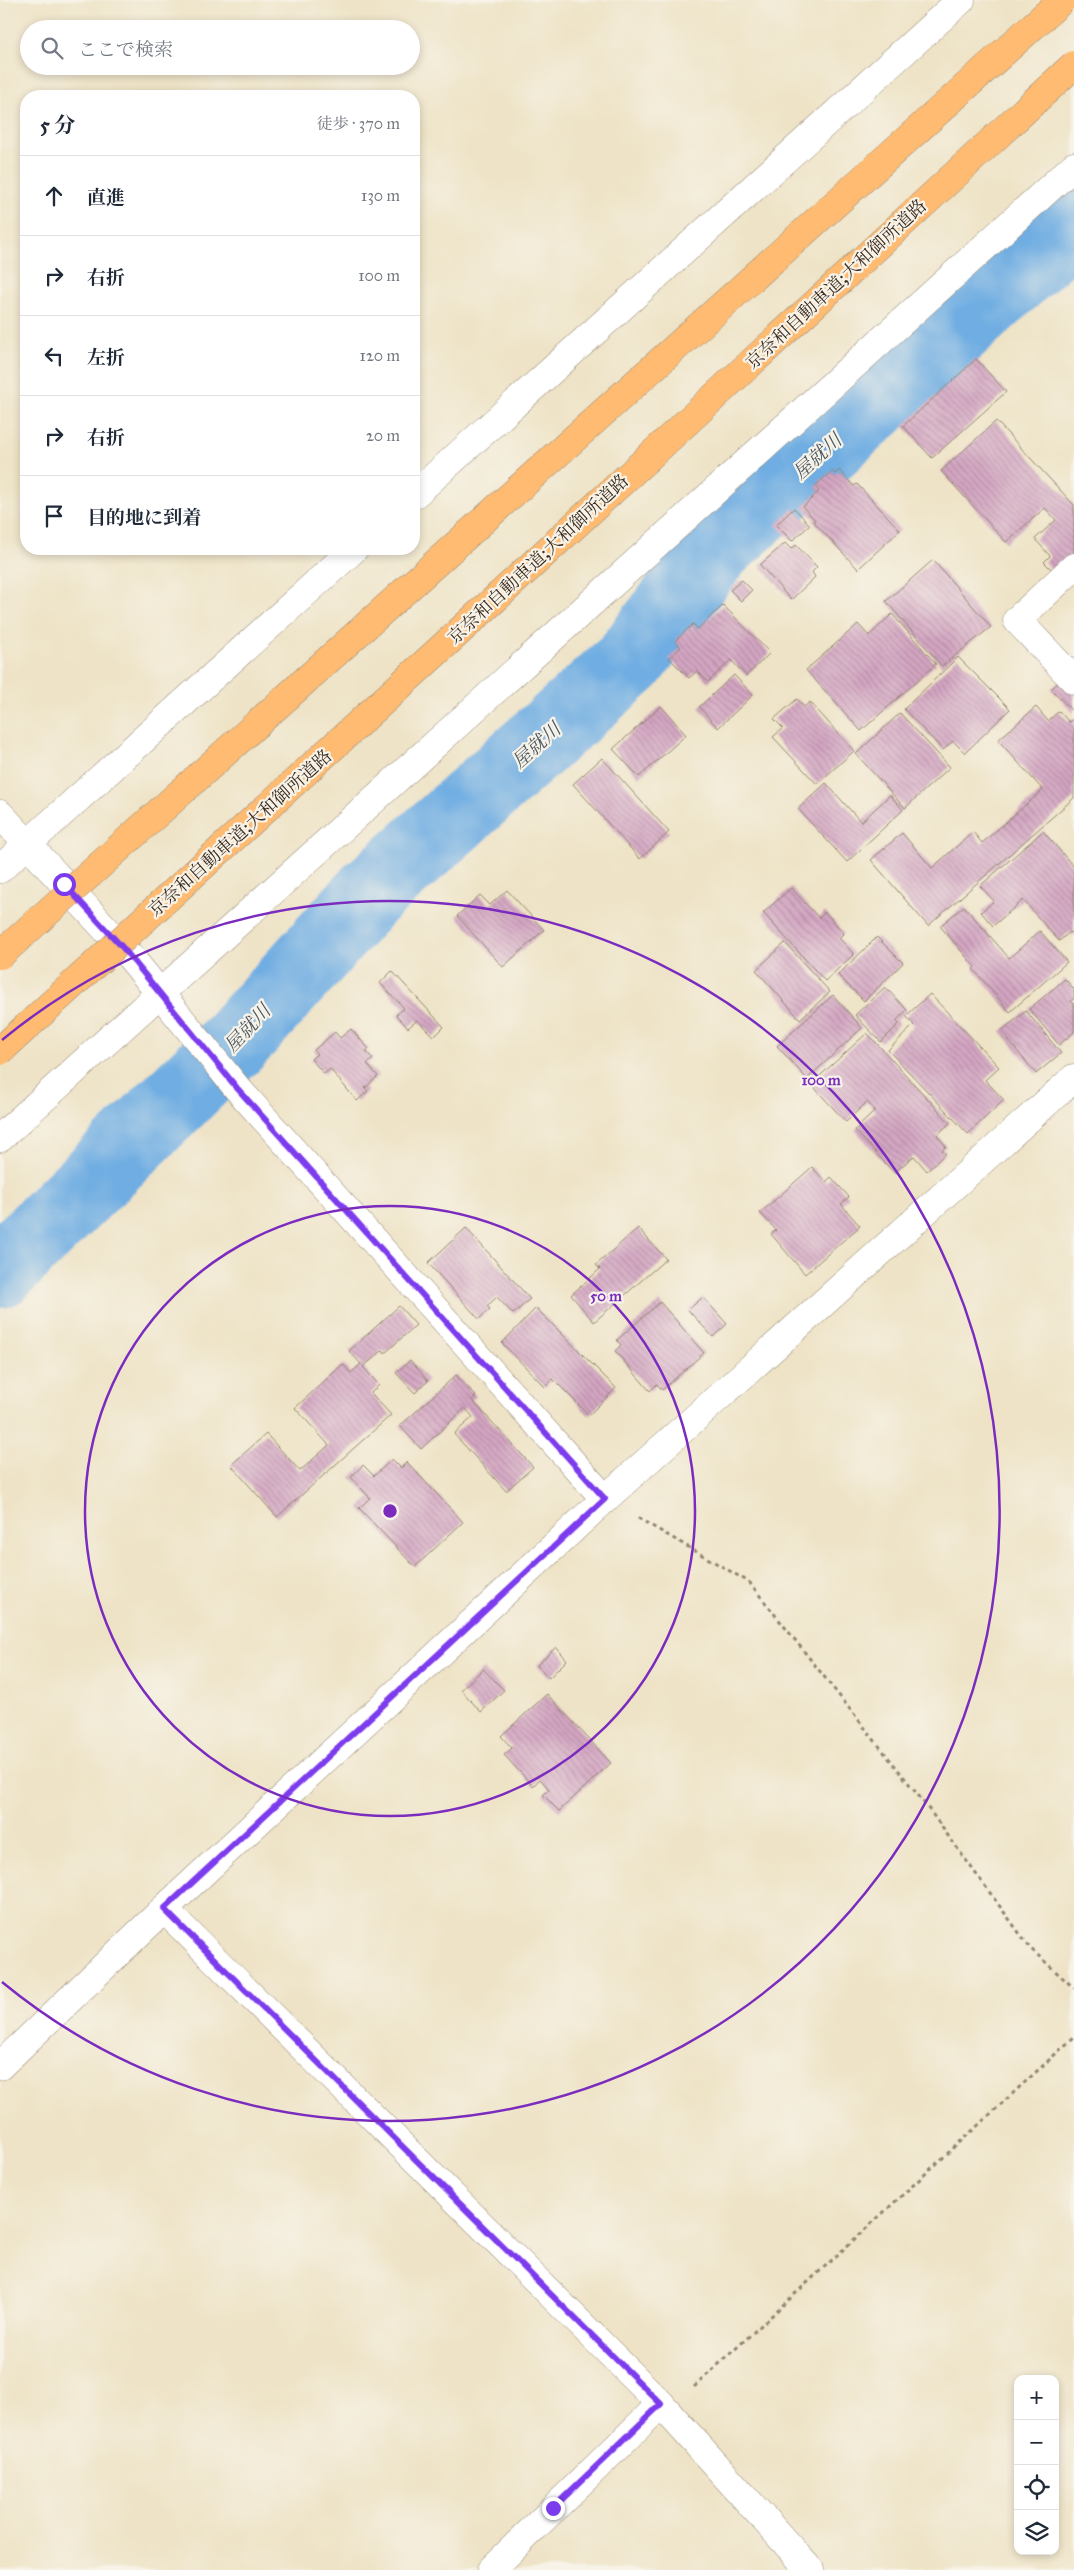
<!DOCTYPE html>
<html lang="ja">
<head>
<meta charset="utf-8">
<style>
	body { margin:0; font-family:"IM FELL Great Primer","Noto Serif JP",serif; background:#f6f6f7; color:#1f2937 }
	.controls { position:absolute; right:15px; bottom:15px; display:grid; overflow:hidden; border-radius:10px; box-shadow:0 2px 8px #0003 }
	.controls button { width:45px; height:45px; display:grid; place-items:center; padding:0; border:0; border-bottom:1px solid #e0e1e3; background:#fff; color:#1f2937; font:25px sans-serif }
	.stop { position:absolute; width:15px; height:15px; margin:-11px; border:4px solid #7c3aed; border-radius:50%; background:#fff }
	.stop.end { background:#7c3aed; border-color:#fff; box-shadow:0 1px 5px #0008 }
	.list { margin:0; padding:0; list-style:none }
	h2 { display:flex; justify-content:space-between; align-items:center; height:65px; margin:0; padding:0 20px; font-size:21px }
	h2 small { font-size:16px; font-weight:400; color:#747a83 }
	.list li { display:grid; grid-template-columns:32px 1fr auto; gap:15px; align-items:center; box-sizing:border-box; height:80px; padding:0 20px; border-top:1px solid #e0e1e3 }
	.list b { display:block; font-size:19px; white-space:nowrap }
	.list em { font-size:16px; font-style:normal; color:#747a83 }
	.icon { flex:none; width:28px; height:28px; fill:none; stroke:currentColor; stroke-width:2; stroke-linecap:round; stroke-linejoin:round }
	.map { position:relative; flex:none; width:1074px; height:2570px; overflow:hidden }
	.search { position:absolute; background:#fff; box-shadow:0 2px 8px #0003; left:20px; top:20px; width:400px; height:55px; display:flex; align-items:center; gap:12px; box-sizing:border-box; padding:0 18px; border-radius:28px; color:#747a83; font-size:19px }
	.panel { position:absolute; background:#fff; box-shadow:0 2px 8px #0003; left:20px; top:90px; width:400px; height:465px; border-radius:20px }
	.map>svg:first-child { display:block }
</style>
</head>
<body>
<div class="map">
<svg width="1074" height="2570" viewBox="0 0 1074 2570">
	<defs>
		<pattern id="building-back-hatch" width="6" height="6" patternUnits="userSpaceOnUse" patternTransform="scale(1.25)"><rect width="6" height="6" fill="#d4a6c3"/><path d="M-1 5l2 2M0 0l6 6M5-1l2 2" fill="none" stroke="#ad879e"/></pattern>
	</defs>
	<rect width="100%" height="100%" fill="#f7f3e8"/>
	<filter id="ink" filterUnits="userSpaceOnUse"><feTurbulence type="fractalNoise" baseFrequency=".02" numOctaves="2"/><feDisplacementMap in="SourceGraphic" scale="10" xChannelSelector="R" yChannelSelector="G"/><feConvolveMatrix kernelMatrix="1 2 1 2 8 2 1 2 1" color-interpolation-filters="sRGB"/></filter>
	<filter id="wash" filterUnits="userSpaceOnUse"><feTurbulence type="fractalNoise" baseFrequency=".0096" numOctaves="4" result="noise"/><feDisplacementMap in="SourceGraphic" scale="20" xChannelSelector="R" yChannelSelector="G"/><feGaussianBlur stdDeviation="1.12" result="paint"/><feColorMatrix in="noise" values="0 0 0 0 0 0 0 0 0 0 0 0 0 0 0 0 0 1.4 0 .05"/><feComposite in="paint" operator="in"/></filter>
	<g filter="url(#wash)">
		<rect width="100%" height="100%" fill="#eee3c6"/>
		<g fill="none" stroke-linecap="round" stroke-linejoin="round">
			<polyline stroke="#6fade2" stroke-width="74" points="0,1271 236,1041 371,892 629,662 716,548 1074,223"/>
		</g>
		<g id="blocks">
			<g fill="url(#building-back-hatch)">
				<polygon points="976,359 1006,392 932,458 903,426"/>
				<polygon points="996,421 1074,505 1074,552 1053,571 1044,562 1050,556 1035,539 1056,520 1045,508 1006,542 941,471"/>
				<polygon points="839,470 854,486 857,484 900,530 858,569 813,521 815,520 803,507 819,491 815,486 832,471 835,474"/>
				<polygon points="794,508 810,525 792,541 776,525"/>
				<polygon points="785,543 791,549 796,545 817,567 812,572 815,577 791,600 760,565"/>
				<polygon points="933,560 991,627 942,666 886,601"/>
				<polygon points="742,580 752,590 741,601 730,590"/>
				<polygon points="723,605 770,653 746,676 731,660 708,682 697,671 689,678 669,658 681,647 675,641 693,624 698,629"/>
				<polygon points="892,614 936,664 861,731 806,670 858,624 869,636"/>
				<polygon points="958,657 1010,709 965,753 953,741 943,750 904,709"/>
				<polygon points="734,675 753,695 718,728 699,707"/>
				<polygon points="1063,678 1074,690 1074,713 1051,689"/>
				<polygon points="797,699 804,707 810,702 854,751 817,784 773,737 783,728 774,719"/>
				<polygon points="661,706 686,735 639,777 613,749"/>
				<polygon points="1036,707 1048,721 1059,711 1069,722 1074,718 1074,798 928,926 871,860 902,833 932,868 973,832 982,843 1043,790 998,740"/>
				<polygon points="900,713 950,767 905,808 856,754"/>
				<polygon points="602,758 669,832 640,859 573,784"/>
				<polygon points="826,783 861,822 890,795 903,810 847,862 798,809"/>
				<polygon points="1043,831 1074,867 1074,937 1070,932 1059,941 1023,900 993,926 981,912 994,901 980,886"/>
				<polygon points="791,888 819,918 825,912 844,933 839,938 854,954 825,981 763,913"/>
				<polygon points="507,890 544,930 503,967 457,916 480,895 490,905"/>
				<polygon points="964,906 1009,958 1040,931 1067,962 1010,1012 973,969 975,967 940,926"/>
				<polygon points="877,937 903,963 864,1001 838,975"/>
				<polygon points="785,943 830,992 800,1019 756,970"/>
				<polygon points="392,971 444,1027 434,1037 417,1020 408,1028 396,1015 404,1008 380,983"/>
				<polygon points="1065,979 1074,989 1074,998 1071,1001 1074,1004 1074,1032 1059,1045 1029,1009"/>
				<polygon points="885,987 907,1010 896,1021 899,1024 881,1042 855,1015"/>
				<polygon points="930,994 999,1067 985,1080 1004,1100 968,1134 888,1050 914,1025 906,1016"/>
				<polygon points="833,995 862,1028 807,1079 777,1046"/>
				<polygon points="1026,1011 1061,1053 1036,1074 1001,1031"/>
				<polygon points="351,1029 369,1049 366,1051 373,1059 367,1064 378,1076 365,1088 368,1091 357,1101 330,1069 324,1074 311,1059 317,1054 314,1050 335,1032 340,1038"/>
				<polygon points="867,1033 950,1123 937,1135 946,1146 942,1150 946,1153 927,1171 914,1156 894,1173 855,1130 875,1111 867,1102 846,1122 811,1084"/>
				<polygon points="812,1167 826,1182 831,1177 849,1197 841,1204 860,1226 805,1274 771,1234 776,1230 760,1213"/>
				<polygon points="466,1228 530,1299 513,1314 497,1297 487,1306 490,1309 479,1319 428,1263"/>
				<polygon points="638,1228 666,1259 594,1322 571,1295 600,1269 596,1265"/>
				<polygon points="703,1297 727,1324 713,1337 688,1310"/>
				<polygon points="660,1302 704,1353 662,1390 657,1384 650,1391 615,1351 621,1345 617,1340"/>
				<polygon points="399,1306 416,1325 385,1353 383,1350 363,1367 379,1385 371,1393 391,1415 277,1517 231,1465 266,1434 300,1471 329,1445 295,1408 343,1364 351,1373 361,1364 349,1351"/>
				<polygon points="536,1308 616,1388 589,1415 553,1379 545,1387 502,1343"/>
				<polygon points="410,1360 428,1381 415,1393 396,1373"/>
				<polygon points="456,1375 476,1396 472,1400 533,1467 506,1491 454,1434 473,1417 465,1408 421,1449 400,1426"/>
				<polygon points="392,1459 401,1468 407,1462 463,1522 415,1567 359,1508 370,1498 351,1477 363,1465 374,1476"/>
				<polygon points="556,1647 567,1660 549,1678 537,1665"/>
				<polygon points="483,1669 504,1690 481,1712 461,1690"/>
				<polygon points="547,1694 611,1763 559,1811 543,1795 549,1789 540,1779 533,1786 504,1755 512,1748 501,1736"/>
			</g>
		</g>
	</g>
	<g filter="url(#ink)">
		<use href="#blocks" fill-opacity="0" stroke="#948672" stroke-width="1"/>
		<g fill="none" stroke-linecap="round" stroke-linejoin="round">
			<g stroke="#948672" stroke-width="29">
				<g id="minor">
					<polyline points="414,495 961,0"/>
					<polyline points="1074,567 1017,620 1074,680"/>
					<polyline points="0,814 123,948 237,1088 605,1499"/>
					<polyline points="0,869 354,549"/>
					<polyline points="0,1138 1074,166"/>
					<polyline points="164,1909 661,2404 810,2570"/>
					<polyline points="0,2066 164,1909 605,1499 1074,1078"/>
					<polyline points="491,2570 661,2404"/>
				</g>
			</g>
			<g stroke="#948672" stroke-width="3" stroke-dasharray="4 4" stroke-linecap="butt">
				<polyline points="638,1518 749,1582 922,1800 1031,1949 1074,1988"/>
				<polyline points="694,2387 1074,2037"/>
			</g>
			<use href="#minor" stroke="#fff" stroke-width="28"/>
			<g stroke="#948672" stroke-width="29" stroke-linecap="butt">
				<g id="motorway-bridge">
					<polyline points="0,955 1062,0"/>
					<polyline points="0,1051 495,599 1074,65"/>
				</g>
			</g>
			<use href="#motorway-bridge" stroke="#ffbb71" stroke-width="28"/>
		</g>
	</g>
	<g fill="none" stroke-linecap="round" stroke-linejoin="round" filter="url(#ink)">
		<polyline stroke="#7c3aed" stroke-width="6" points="64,884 123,948 237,1088 605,1499 164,1909 661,2404 553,2508"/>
	</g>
	<g fill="none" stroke="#7b2cbf" stroke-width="2.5">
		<circle cx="390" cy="1511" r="305"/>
		<path d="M2 1040A610 610 0 1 1 2 1982"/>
	</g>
	<g text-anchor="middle" stroke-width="4.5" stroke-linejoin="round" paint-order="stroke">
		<g font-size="18" fill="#3b2a1e" stroke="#f7f3e8">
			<text transform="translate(836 284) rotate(-43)" y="6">京奈和自動車道;大和御所道路</text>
			<text transform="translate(538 559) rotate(-43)" y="6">京奈和自動車道;大和御所道路</text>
			<text transform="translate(240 833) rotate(-42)" y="6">京奈和自動車道;大和御所道路</text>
		</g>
		<g font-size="19" font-style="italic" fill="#4d5863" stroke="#f7f3e8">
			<text transform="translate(817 456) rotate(-42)" y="7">屋就川</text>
			<text transform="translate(536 745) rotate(-42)" y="7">屋就川</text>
			<text transform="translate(247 1028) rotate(-47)" y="7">屋就川</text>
		</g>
	</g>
	<circle cx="390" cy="1511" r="8" fill="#7b2cbf" stroke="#f7f3e8" stroke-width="2.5"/>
	<g font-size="15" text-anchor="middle" font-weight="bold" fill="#7b2cbf" stroke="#f7f3e8" stroke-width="4.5" stroke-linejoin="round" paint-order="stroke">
		<text x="821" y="1085">100 m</text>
		<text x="606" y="1301">50 m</text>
	</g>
</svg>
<div class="controls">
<button>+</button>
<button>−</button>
<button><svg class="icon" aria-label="locate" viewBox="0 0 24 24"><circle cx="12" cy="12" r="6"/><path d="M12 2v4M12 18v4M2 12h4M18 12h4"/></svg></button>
<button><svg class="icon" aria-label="layers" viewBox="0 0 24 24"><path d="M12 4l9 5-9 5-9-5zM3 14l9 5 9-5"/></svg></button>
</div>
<div class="stop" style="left:64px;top:884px"></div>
<div class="stop end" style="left:553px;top:2508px"></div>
<div class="search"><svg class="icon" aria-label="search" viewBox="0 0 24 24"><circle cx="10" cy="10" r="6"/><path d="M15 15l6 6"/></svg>ここで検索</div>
<section class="panel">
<h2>5 分<small>徒歩 · 370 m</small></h2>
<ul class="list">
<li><svg class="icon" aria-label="ahead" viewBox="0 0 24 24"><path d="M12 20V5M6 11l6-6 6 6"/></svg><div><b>直進</b></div><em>130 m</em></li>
<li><svg class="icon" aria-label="right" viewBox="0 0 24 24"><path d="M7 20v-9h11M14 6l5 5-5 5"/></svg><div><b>右折</b></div><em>100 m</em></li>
<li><svg class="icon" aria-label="left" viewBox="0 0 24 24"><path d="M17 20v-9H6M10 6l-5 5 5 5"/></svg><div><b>左折</b></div><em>120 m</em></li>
<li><svg class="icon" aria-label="right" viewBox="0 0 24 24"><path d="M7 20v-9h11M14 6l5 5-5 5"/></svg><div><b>右折</b></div><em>20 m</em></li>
<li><svg class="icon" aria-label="arrive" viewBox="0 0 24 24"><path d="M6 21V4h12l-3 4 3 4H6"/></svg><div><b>目的地に到着</b></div></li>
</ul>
</section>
</div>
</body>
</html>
